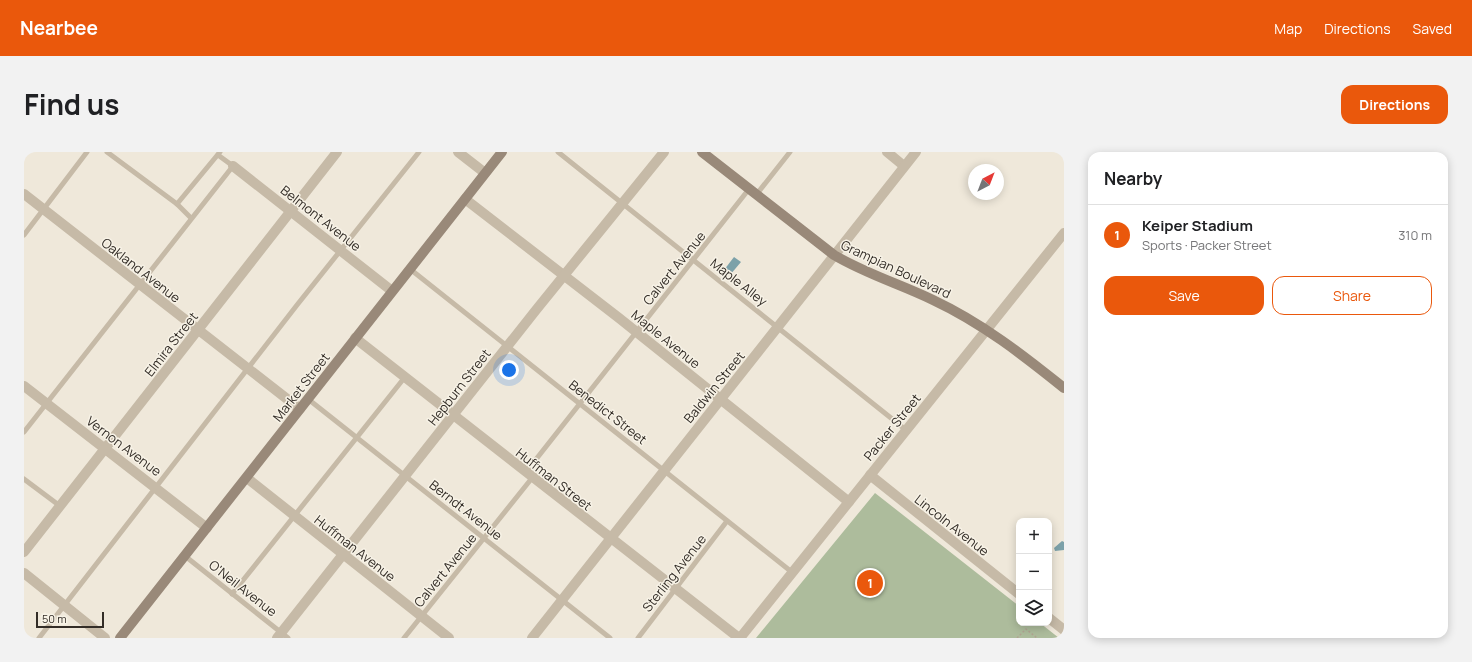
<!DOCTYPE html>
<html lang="en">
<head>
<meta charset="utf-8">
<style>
	body { margin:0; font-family:Manrope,sans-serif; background:#f2f2f2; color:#202124 }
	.controls { position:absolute; right:12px; bottom:12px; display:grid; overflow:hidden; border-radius:8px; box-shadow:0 2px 10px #0003 }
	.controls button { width:36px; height:36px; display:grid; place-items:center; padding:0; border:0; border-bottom:1px solid #e0e0e0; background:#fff; color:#202124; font:20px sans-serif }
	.compass { position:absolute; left:944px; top:12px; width:36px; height:36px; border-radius:50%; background:#fff; box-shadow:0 2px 10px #0003; rotate:42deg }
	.scale { position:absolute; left:12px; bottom:10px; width:68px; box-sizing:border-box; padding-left:4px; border:2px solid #332d27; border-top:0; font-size:11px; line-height:14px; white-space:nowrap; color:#332d27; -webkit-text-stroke:3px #f7f2e6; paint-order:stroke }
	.you { position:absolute; left:485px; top:218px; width:14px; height:14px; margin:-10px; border:3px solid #fff; border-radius:50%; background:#1a73e8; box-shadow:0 0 0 6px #1a73e833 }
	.badge { display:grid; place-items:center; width:26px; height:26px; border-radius:50%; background:#ea580c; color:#fff; font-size:13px; font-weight:700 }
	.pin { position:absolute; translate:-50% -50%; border:2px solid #fff; box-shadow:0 1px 4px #0006 }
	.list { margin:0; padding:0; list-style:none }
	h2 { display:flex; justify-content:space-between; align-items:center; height:52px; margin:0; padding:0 16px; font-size:17px }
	h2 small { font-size:13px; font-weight:400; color:#757577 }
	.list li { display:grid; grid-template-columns:26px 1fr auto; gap:12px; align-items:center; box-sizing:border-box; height:60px; padding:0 16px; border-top:1px solid #e0e0e0 }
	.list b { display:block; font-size:15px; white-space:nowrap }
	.list p { margin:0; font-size:13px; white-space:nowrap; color:#757577 }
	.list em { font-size:13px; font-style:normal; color:#757577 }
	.actions { display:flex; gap:8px; padding:12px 16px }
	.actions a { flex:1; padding:9px 0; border:1px solid #ea580c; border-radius:12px; text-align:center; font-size:14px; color:#ea580c }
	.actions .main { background:#ea580c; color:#fff }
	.icon { flex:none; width:22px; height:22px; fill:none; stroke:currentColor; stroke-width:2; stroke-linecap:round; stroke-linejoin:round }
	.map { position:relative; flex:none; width:1040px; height:486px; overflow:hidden; border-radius:12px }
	header { display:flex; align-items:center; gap:24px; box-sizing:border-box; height:56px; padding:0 20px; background:#ea580c; color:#fff }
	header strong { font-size:19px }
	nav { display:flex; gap:22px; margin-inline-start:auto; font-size:14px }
	.intro { display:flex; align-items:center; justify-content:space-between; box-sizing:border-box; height:96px; padding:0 24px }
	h1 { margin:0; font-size:28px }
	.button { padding:10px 18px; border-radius:12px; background:#ea580c; color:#fff; font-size:14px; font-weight:700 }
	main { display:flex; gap:24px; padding:0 24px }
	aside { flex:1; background:#fff; border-radius:12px; box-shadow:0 2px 10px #0003 }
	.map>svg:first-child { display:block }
</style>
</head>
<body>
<header>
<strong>Nearbee</strong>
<nav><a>Map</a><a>Directions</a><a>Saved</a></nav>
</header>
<div class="intro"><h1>Find us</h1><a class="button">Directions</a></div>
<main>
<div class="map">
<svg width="1040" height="486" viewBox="0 0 1040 486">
	<rect width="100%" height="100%" fill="#efe8da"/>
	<polygon fill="#adbc9c" points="851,341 995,454 995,471 1016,471 1035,486 732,486"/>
	<g fill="#7ca1a9">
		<polygon points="710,105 717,110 706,123 700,118"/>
		<polygon points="1038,389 1040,390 1040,398 1031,399 1030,396"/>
	</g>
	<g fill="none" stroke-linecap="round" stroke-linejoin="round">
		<polyline stroke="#b1a492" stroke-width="1.5" stroke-dasharray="2 2" stroke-linecap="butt" points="993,486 1002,477 1013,486"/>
		<g stroke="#c6baa7" stroke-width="5">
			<polyline points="83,0 153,52 167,66"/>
			<polyline points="534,0 882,278"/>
			<polyline points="732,43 766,0"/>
			<polyline points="153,52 196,0"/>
			<polyline points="0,83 63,0"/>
			<polyline points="386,117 769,421"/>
			<polyline points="284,247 586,486"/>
			<polyline points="0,280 209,14 194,3"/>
			<polyline points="502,320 725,37"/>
			<polyline points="0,327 36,354"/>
			<polyline points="161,404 264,486"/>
			<polyline points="208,442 381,225"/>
			<polyline points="15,486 273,153 395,0"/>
			<polyline points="380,486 508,326"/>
			<polyline points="614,486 703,369"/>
		</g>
		<g stroke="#c6baa7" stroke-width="10">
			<polyline points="434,0 461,21"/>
			<polyline points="863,0 880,14"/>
			<polyline points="209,14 368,139"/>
			<polyline points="0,42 276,257"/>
			<polyline points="441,47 595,166 825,350"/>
			<polyline points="331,186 715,486"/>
			<polyline points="0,234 183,376"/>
			<polyline points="846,323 995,442"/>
			<polyline points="223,326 425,486"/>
			<polyline points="0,400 313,0"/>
			<polyline points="0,421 81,486"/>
			<polyline points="1025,466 1040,478"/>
			<polyline points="253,486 512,158 640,0"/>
			<polyline points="508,486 892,0"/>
			<polyline points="716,486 1040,81"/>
		</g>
		<g stroke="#998979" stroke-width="10">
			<path d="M678 0 810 103C842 122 876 132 909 148 958 171 999 203 1040 236"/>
			<polyline points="96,486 478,0"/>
		</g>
	</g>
	<g text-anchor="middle" stroke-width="3" stroke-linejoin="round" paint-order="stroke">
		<g font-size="13" fill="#332d27" stroke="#f7f2e6">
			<text transform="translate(297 66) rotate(38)" y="5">Belmont Avenue</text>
			<text transform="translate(650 116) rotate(-51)" y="5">Calvert Avenue</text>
			<text transform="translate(872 117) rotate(25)" y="5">Grampian Boulevard</text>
			<text transform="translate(117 118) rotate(38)" y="5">Oakland Avenue</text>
			<text transform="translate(715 130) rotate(38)" y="5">Maple Alley</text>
			<text transform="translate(642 187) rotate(39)" y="5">Maple Avenue</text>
			<text transform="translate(147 192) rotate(-52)" y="5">Elmira Street</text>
			<text transform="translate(277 235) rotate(-52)" y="5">Market Street</text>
			<text transform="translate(435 235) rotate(-52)" y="5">Hepburn Street</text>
			<text transform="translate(690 235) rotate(-51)" y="5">Baldwin Street</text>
			<text transform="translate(584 260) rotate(38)" y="5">Benedict Street</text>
			<text transform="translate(868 275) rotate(-51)" y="5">Packer Street</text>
			<text transform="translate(100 294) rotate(37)" y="5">Vernon Avenue</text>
			<text transform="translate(530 327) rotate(38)" y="5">Huffman Street</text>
			<text transform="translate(442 358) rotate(38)" y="5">Berndt Avenue</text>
			<text transform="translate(928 373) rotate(38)" y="5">Lincoln Avenue</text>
			<text transform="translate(331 396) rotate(38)" y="5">Huffman Avenue</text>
			<text transform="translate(421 418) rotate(-51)" y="5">Calvert Avenue</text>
			<text transform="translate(650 421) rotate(-52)" y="5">Sterling Avenue</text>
			<text transform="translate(219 436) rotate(38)" y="5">O'Neil Avenue</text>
		</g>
	</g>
</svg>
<div class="controls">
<button>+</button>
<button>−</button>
<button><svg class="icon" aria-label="layers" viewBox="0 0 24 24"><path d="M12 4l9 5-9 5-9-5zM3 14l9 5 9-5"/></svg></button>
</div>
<svg class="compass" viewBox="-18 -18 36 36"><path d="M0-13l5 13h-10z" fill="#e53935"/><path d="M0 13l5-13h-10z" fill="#757577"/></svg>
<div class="scale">50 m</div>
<div class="you"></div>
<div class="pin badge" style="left:846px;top:431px">1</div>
</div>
<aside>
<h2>Nearby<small></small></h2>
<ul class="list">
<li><span class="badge">1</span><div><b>Keiper Stadium</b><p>Sports · Packer Street</p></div><em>310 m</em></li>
</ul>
<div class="actions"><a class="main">Save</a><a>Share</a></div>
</aside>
</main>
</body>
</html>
